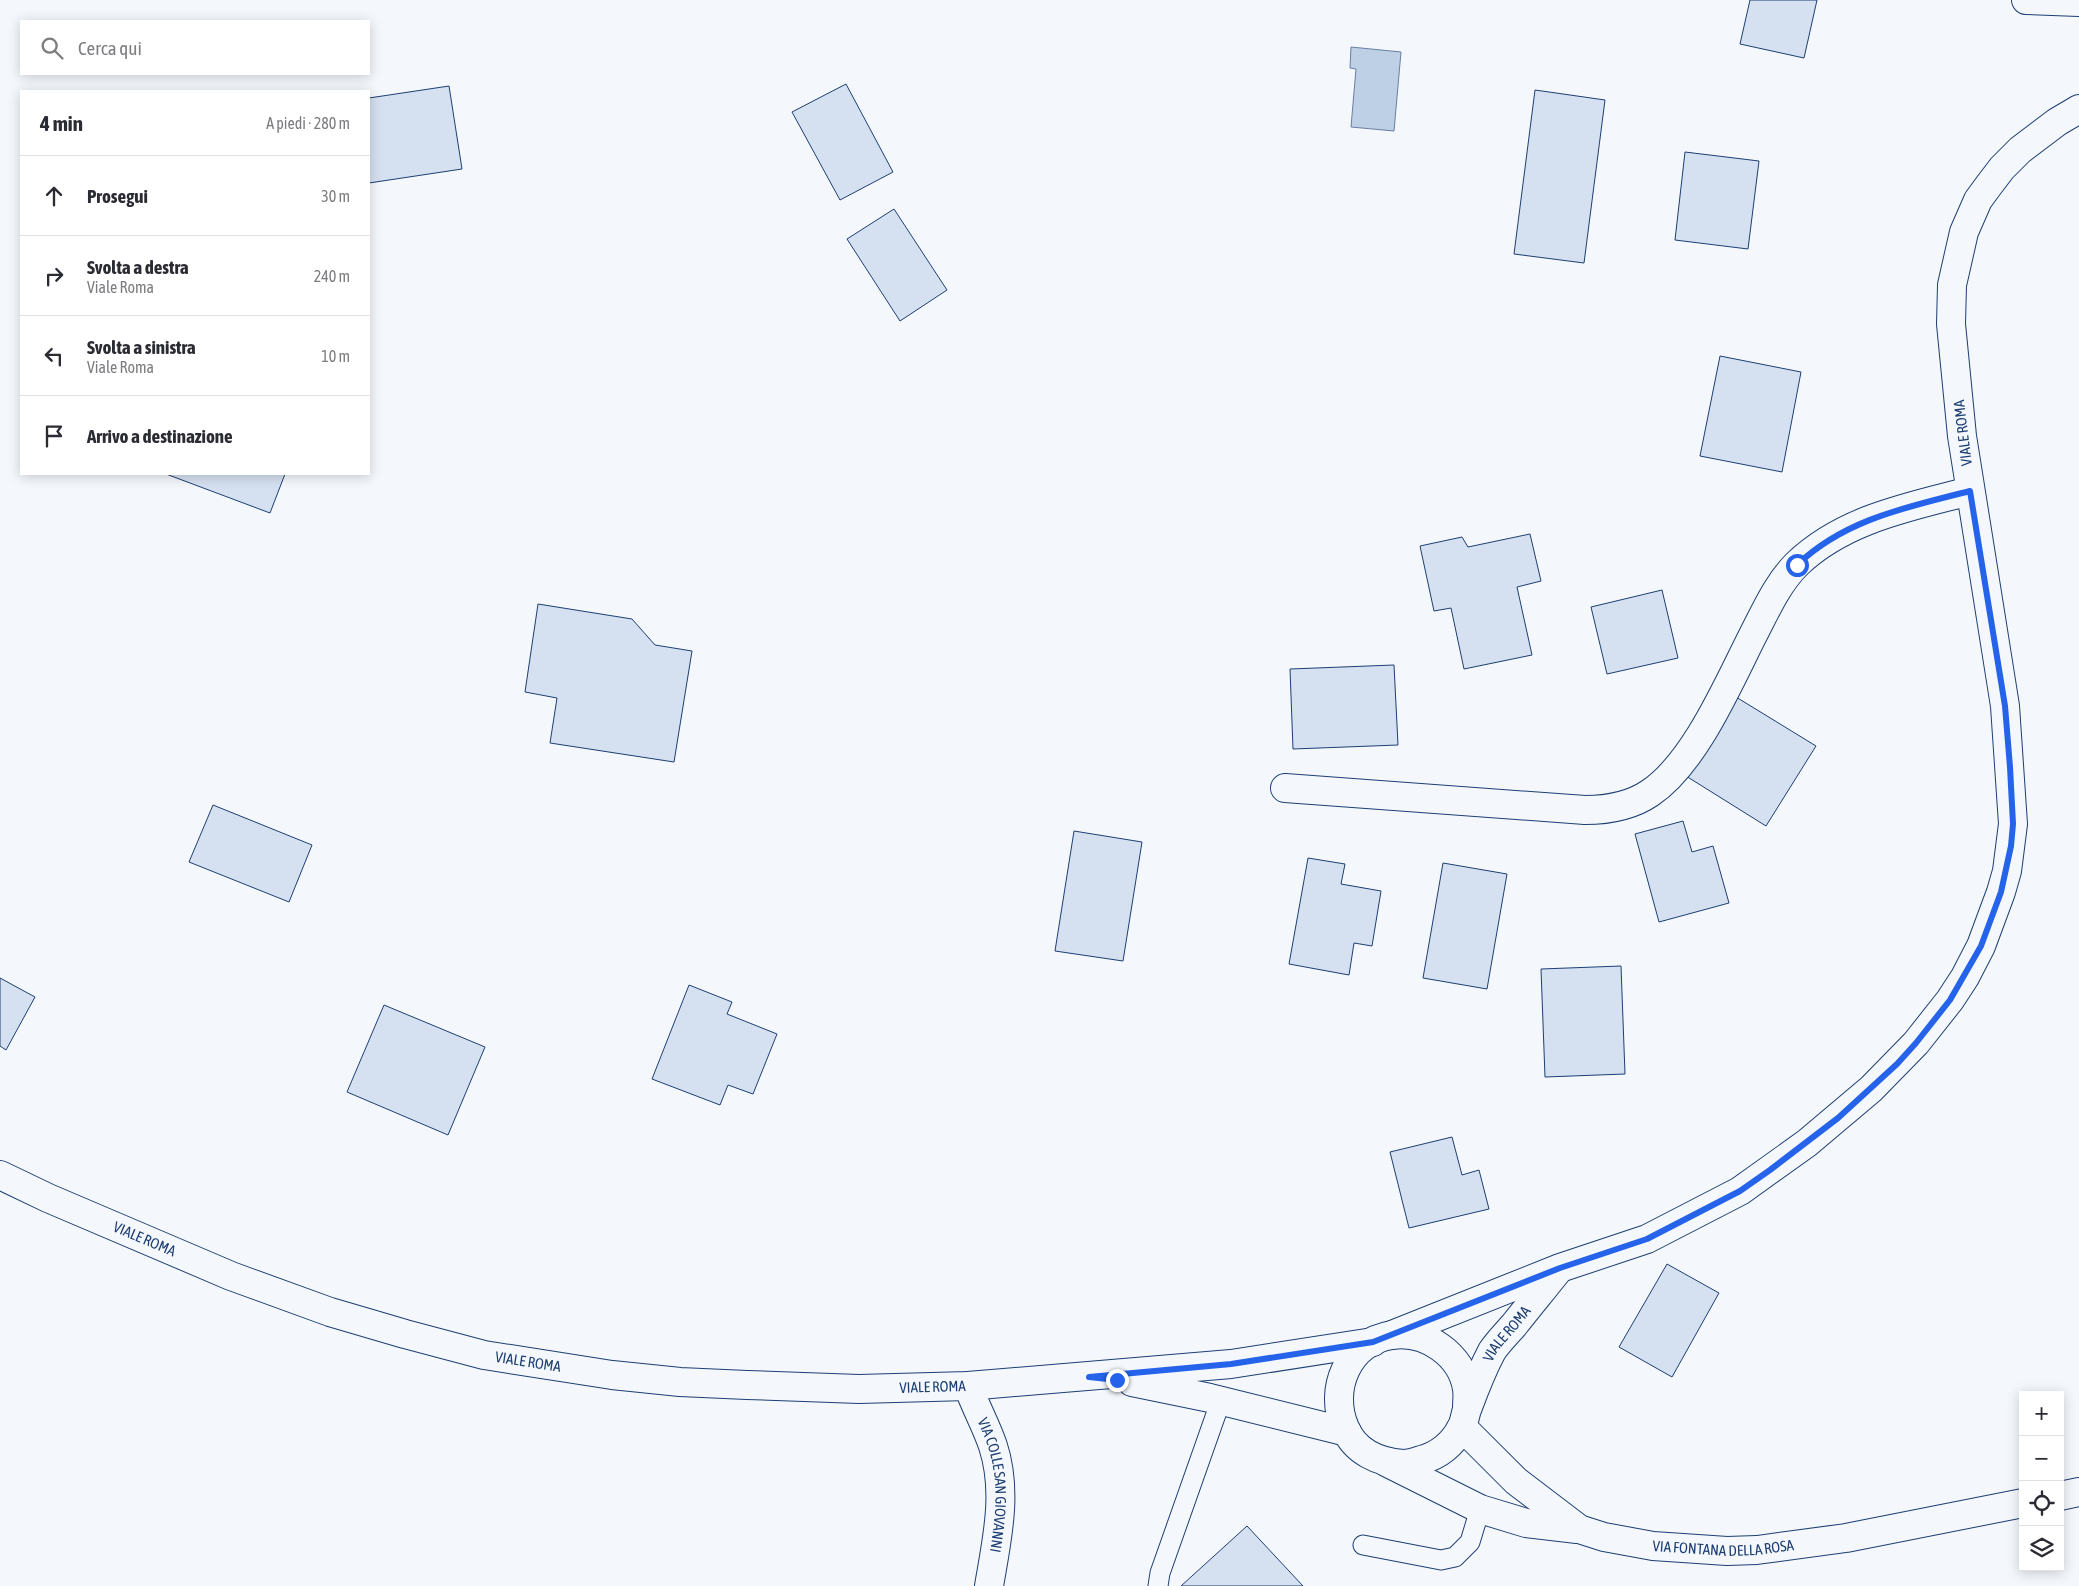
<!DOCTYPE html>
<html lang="it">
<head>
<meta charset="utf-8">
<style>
	body { margin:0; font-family:"Asap Condensed",sans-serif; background:#f7f7f7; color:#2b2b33 }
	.controls { position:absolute; right:15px; bottom:15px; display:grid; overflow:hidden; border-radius:0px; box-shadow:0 2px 12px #0003 }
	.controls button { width:45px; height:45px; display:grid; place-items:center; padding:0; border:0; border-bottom:1px solid #e1e1e2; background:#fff; color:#2b2b33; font:25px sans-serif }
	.stop { position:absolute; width:15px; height:15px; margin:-11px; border:4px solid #2563eb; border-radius:50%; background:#fff }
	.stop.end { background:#2563eb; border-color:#fff; box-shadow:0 1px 5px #0008 }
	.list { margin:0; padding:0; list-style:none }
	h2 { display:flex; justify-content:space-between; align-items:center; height:65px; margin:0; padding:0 20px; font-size:21px }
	h2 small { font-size:16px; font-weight:400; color:#7c7c81 }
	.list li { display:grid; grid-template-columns:32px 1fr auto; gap:15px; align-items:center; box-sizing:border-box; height:80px; padding:0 20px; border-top:1px solid #e1e1e2 }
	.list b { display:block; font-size:19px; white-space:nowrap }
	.list p { margin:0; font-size:16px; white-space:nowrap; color:#7c7c81 }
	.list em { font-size:16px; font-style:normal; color:#7c7c81 }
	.icon { flex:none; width:28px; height:28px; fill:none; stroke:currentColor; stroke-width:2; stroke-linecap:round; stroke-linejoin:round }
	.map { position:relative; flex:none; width:2079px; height:1586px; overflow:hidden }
	.search { position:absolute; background:#fff; box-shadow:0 2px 12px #0003; left:20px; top:20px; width:350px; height:55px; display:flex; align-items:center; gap:12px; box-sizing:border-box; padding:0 18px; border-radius:0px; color:#7c7c81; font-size:19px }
	.panel { position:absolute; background:#fff; box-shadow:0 2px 12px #0003; left:20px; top:90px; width:350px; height:385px; border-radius:0px }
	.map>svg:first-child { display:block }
</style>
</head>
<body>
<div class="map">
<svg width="2079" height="1586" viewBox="0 0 2079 1586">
	<rect width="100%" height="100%" fill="#f4f7fb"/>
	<polygon fill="#bed0e5" stroke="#687fa3" points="1351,47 1401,52 1394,131 1351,127 1356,69 1350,68"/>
	<g fill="#d5e0f0" stroke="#1d3f73">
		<polygon points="1750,0 1817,0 1804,58 1740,44"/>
		<polygon points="846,84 893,172 840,200 792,112"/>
		<polygon points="449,86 462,169 369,183 369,98"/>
		<polygon points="1535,90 1605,100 1584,263 1514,254"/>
		<polygon points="1685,152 1759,161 1748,249 1675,240"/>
		<polygon points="894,209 947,290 900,321 847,239"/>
		<polygon points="1720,356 1801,372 1782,472 1700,456"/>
		<polygon points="166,474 285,474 270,513"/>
		<polygon points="1530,534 1541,581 1517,587 1532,655 1464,669 1451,608 1434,611 1420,546 1462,537 1468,547"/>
		<polygon points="1662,590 1678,658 1607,674 1591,607"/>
		<polygon points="538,604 632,619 655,645 692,651 674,762 550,743 557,698 525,692"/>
		<polygon points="1394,665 1398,745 1293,749 1290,669"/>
		<polygon points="1736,697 1816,746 1766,826 1686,776"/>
		<polygon points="213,805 312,845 289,902 189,862"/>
		<polygon points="1683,821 1692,852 1713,846 1729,903 1659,922 1635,834"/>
		<polygon points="1074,831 1142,842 1123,961 1055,951"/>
		<polygon points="1308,858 1345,864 1341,884 1381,891 1372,946 1354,943 1349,975 1289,964"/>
		<polygon points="1443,863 1507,874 1487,989 1423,978"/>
		<polygon points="1621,966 1625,1074 1545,1077 1541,969"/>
		<polygon points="0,978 35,997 6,1050 0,1046"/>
		<polygon points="689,985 732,1002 727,1014 777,1034 753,1094 728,1085 720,1105 652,1079"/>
		<polygon points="384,1005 485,1047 448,1135 347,1092"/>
		<polygon points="1452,1137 1462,1175 1479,1170 1489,1209 1409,1228 1390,1152"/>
		<polygon points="1667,1264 1719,1293 1672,1377 1619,1347"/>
		<polygon points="1247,1526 1303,1586 1181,1586"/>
	</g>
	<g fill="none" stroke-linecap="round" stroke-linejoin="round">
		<g stroke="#1d3f73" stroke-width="21">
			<g id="lane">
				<polyline points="1363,1545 1441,1560 1455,1557 1470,1542 1480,1509"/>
				<polyline points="1158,1586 1160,1573 1221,1400"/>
			</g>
		</g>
		<g stroke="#1d3f73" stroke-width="30">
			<g id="street">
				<polyline points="2026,0 2079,2"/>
				<path d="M1285 788 1585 810C1609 810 1631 806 1650 793 1695 763 1729 682 1753 635 1766 610 1777 584 1797 564 1844 519 1909 507 1970 491"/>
				<path id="s1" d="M968 1386C975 1406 986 1425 993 1446 1008 1492 997 1539 989 1586"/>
			</g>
		</g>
		<g stroke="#1d3f73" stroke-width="30">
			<g id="secondary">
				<path id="s2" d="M1462 1427 1516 1481 1579 1529 1604 1537 1653 1546 1727 1551 1757 1550 1846 1538 2023 1503"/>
				<polyline points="1386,1462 1480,1509 1526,1523 1577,1529"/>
				<polyline points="2060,1496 2079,1492"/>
			</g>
		</g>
		<g stroke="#1d3f73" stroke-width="30">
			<g id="primary">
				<path id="s3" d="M0 1175 48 1198 231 1276 330 1312 405 1334 484 1355 612 1375 680 1382 747 1385 859 1389 968 1386 1231 1364 1373 1342"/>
				<polyline points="1392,1335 1560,1268 1647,1239 1740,1191 1807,1143 1871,1089 1916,1043 1950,1000 1965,977 1981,946 2001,892 2007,871 2013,824 2005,706 1962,436 1951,324 1952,285 1964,232 1978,200 1989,185 2002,168 2020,150 2057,122 2079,109"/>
				<polyline points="1132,1382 1210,1398 1347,1432"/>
				<path id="s4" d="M1467 1408C1467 1402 1468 1395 1467 1389 1462 1355 1426 1330 1392 1335 1348 1342 1328 1389 1345 1428 1355 1452 1379 1462 1403 1464 1409 1464 1415 1462 1421 1460 1438 1456 1453 1444 1461 1428 1465 1422 1465 1413 1468 1407 1475 1388 1483 1368 1492 1351 1498 1342 1507 1333 1514 1325 1529 1306 1544 1288 1559 1269"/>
			</g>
		</g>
		<use href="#lane" stroke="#f4f7fb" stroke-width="19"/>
		<use href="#street" stroke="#f4f7fb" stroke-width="28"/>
		<use href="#secondary" stroke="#f4f7fb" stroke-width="28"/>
		<use href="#primary" stroke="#f4f7fb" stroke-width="28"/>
	</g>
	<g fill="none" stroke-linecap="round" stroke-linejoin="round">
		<path stroke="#2563eb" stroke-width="6" d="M1117 1380 1089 1377 1231 1364 1373 1342 1560 1268 1647 1239 1740 1191 1770 1170 1838 1118 1897 1064 1916 1043 1950 1000 1981 946 2001 892 2011 846 2013 824 2010 767 2005 706 1970 491C1908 507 1845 519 1797 565"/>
	</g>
	<g text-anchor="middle" stroke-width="4" stroke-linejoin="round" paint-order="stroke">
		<g font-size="15" fill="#1d3f73" stroke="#f4f7fb">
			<text transform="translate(1963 433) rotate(-97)" y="5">VIALE ROMA</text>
			<text dy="5" stroke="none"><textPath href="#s3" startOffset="158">VIALE ROMA</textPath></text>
			<text dy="5" stroke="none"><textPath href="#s4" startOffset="490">VIALE ROMA</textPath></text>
			<text dy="5" stroke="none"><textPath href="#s3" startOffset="562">VIALE ROMA</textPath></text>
			<text dy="5" stroke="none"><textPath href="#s3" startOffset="968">VIALE ROMA</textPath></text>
			<text dy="5" stroke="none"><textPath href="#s1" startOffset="104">VIA COLLE SAN GIOVANNI</textPath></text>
			<text dy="5" stroke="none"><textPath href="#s2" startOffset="302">VIA FONTANA DELLA ROSA</textPath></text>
		</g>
	</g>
</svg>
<div class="controls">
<button>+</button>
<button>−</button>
<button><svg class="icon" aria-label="locate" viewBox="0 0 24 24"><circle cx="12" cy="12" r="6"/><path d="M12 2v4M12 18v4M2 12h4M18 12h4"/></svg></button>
<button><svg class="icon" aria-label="layers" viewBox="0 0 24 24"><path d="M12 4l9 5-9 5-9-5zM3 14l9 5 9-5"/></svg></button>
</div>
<div class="stop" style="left:1797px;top:565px"></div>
<div class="stop end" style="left:1117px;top:1380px"></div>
<div class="search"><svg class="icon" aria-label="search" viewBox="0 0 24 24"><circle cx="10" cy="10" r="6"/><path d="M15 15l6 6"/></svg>Cerca qui</div>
<section class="panel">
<h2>4 min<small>A piedi · 280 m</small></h2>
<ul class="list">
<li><svg class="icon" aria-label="ahead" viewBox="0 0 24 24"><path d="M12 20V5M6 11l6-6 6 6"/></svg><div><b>Prosegui</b></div><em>30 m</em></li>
<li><svg class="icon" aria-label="right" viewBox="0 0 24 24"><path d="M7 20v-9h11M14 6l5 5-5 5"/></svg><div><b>Svolta a destra</b><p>Viale Roma</p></div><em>240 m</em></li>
<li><svg class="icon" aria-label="left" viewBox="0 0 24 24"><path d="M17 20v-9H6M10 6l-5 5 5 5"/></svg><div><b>Svolta a sinistra</b><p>Viale Roma</p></div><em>10 m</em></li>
<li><svg class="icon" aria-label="arrive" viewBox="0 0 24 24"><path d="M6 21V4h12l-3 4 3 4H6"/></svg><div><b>Arrivo a destinazione</b></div></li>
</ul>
</section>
</div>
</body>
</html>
